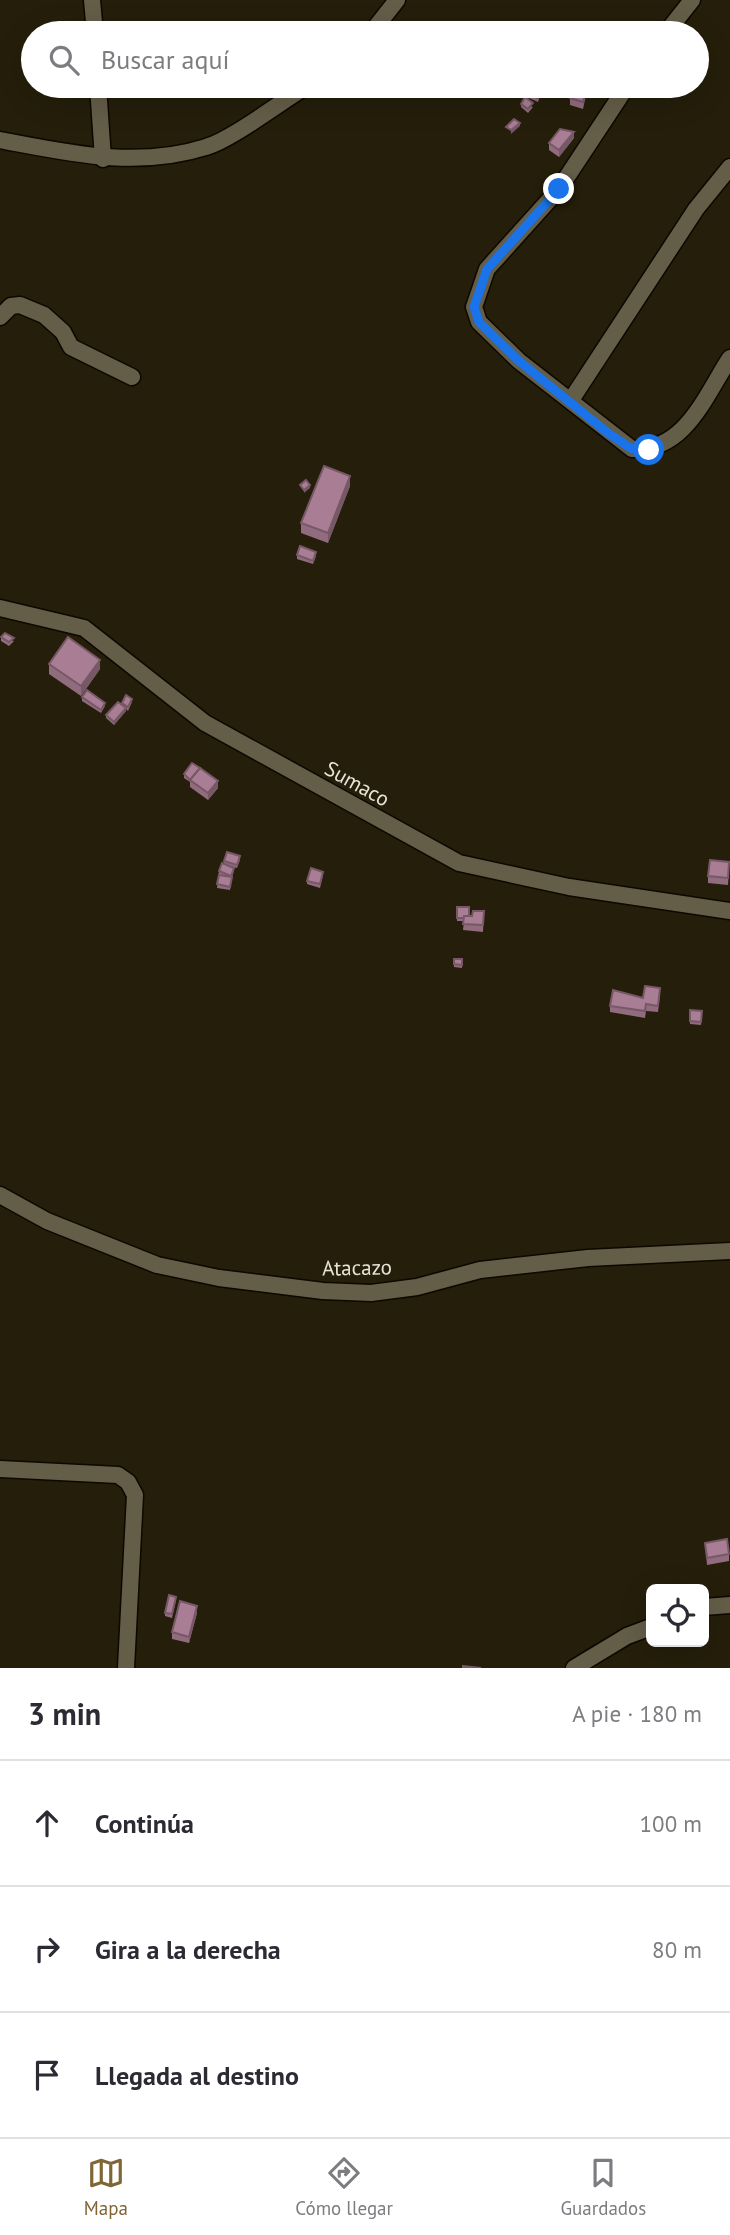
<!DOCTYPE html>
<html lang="es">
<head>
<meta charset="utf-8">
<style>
	body { margin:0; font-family:"PT Sans",sans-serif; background:#f2f2f3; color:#2b2b33 }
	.controls { position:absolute; right:21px; bottom:21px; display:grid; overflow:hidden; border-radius:10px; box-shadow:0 7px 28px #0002 }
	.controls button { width:63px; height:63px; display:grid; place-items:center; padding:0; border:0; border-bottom:2px solid #e1e1e2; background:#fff; color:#2b2b33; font:35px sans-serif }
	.stop { position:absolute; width:21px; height:21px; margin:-16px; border:5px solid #1a73e8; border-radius:50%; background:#fff }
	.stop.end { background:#1a73e8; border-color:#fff; box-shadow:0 2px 7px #0008 }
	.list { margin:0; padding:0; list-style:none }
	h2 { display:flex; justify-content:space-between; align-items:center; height:91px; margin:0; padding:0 28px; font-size:30px }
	h2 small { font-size:23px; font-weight:400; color:#7c7c81 }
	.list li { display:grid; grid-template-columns:46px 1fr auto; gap:21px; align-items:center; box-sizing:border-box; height:126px; padding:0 28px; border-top:2px solid #e1e1e2 }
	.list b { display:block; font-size:26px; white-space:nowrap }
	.list em { font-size:23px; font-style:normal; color:#7c7c81 }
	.icon { flex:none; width:38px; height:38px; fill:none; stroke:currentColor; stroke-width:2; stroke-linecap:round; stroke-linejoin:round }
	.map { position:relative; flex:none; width:730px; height:1668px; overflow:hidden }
	.search { position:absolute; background:#fff; box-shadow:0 7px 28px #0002; left:21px; right:21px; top:21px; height:77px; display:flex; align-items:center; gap:18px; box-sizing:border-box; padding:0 24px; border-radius:38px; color:#7c7c81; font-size:26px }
	.sheet { height:469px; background:#fff }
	nav { display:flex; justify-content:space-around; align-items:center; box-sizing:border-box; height:98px; border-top:2px solid #e1e1e2; background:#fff; font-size:19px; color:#7c7c81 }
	nav a { display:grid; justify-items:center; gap:4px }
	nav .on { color:#806535 }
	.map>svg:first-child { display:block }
</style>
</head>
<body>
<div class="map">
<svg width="730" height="1668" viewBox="0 0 730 1668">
	<rect width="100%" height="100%" fill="#241e0a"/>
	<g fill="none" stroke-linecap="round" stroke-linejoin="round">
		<g stroke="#0d0800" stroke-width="19">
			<g id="minor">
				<polyline points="92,0 95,33"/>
				<polyline points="371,33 397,0"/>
				<polyline points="666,33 692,0"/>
				<polyline points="98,86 103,159"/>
				<path d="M627 86 559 189 487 269 474 307 479 322 519 361 632 449C685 452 705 396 730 358"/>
				<path d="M0 140C69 153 137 169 206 147 231 140 282 101 307 86"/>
				<polyline points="0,317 11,306 20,305 44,315 63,332 71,347 132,377"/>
				<polyline points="571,400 696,209 730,167"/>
				<polyline points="0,608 84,628 205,723 459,863 569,887 730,911"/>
				<polyline points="0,1195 47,1221 157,1265 219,1278 323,1291 371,1293 417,1287 480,1270 588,1258 730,1251"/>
				<polyline points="0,1469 118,1475 128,1482 135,1495 126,1668"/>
				<polyline points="704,1607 730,1605"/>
				<polyline points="574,1668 627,1636 651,1627"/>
			</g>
		</g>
		<use href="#minor" stroke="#645d48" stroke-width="16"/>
	</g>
	<g fill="#916c7e">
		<polygon points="228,86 240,86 239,89"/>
		<polygon points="588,86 583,109 570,105 570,98"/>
		<polygon points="541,93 538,102 529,98 529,95"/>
		<polygon points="521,104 533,107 528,113 521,107"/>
		<polygon points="574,138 559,157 549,150 549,143"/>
		<polygon points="350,486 328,543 301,533 301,523"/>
		<polygon points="297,555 316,556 313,564 297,559"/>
		<polygon points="1,637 14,641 9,646 1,641"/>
		<polygon points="49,664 100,669 81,696 49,674"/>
		<polygon points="82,697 105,706 101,713 82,701"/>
		<polygon points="132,702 128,711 126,709 126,711 114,725 106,718 106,715 122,705 122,703"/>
		<polygon points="184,774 218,788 208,800 190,787 190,782 184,778"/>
		<polygon points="240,860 237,868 224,864 224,861"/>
		<polygon points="729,868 728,885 708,883 708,876"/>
		<polygon points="219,871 234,871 232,877 230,890 217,888"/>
		<polygon points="323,875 320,888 307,884 307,881"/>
		<polygon points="457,907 469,916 472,916 484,911 483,932 463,930 464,921 457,921"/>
		<polygon points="454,959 462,959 462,968 454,967"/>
		<polygon points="660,995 658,1012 646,1011 645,1018 610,1012 610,1006"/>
		<polygon points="690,1010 702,1011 701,1025 690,1024"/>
		<polygon points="705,1543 729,1554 729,1561 707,1565"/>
		<polygon points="176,1600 172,1618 165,1616 165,1613"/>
		<polygon points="197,1613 189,1643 172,1639 172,1632"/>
	</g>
	<g fill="#765867">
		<polygon points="520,123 520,126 511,134 511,130"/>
		<polygon points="574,132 574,138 559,157 559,150"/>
		<polygon points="350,476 350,486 328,543 328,533"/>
		<polygon points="310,485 310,488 304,493 304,490"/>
		<polygon points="100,660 100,669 81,696 81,686"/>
		<polygon points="126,708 126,711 114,725 114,722"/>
		<polygon points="218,781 218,788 208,800 208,793"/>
		<polygon points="197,1606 197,1613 189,1643 189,1637"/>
	</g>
	<g fill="#a97d93" stroke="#765867" stroke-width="2">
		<polygon points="572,86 587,86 583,102 570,98"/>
		<polygon points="534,87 541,90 538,98 529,95"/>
		<polygon points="525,97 533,103 528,109 521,104"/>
		<polygon points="514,119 520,123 511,130 506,127"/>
		<polygon points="560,129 574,132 559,150 549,143"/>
		<polygon points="324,466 350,476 328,533 301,523"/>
		<polygon points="306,480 310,485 304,490 300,485"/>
		<polygon points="300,546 316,552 313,561 297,555"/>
		<polygon points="5,633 14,638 9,642 1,637"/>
		<polygon points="68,637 100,660 81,686 49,664"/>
		<polygon points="87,690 105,703 101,710 82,697"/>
		<polygon points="126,695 132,699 128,707 122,703"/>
		<polygon points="118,702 126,708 114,722 106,715"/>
		<polygon points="192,763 200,768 190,780 184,774"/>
		<polygon points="200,768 218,781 208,793 190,780"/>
		<polygon points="227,852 240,856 237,865 224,861"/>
		<polygon points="710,860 729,862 728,878 708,876"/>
		<polygon points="222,863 234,868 231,876 219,871"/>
		<polygon points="311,868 323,872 320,884 307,881"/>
		<polygon points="219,875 232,877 230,887 217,884"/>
		<polygon points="457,907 469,907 469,916 464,916 464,918 457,918"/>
		<polygon points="473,911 484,911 483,925 463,924 464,916 472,916"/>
		<polygon points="454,959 462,959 462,965 454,964"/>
		<polygon points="645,986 660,988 658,1006 646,1004 645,1011 610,1006 613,990 643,998"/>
		<polygon points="690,1010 702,1011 701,1022 690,1021"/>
		<polygon points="727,1539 729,1554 707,1558 705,1543"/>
		<polygon points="169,1595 176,1597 172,1614 165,1613"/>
		<polygon points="180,1601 197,1606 189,1637 172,1632"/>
		<polygon points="463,1666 481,1668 463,1668"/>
	</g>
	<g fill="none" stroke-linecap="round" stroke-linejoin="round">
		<polyline stroke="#1a73e8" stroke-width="9" points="559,189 487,269 474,307 479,322 519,361 608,433 632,449 649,450"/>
	</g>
	<g text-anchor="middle" stroke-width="7" stroke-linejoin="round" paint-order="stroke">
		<g font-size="21" fill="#e8e4d8" stroke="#241e0a">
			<text transform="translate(357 784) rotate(29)" y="7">Sumaco</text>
			<text transform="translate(357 1268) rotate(-1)" y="7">Atacazo</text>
		</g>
	</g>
</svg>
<div class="controls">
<button><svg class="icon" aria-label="locate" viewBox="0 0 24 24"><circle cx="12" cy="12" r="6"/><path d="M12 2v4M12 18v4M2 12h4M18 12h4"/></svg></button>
</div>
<div class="stop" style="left:649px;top:450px"></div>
<div class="stop end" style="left:559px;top:189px"></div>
<div class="search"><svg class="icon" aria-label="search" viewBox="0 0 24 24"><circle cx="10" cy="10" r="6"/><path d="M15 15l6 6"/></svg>Buscar aquí</div>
</div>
<section class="sheet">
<h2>3 min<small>A pie · 180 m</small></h2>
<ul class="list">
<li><svg class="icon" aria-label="ahead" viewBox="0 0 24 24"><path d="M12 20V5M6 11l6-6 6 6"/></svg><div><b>Continúa</b></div><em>100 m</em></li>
<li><svg class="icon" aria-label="right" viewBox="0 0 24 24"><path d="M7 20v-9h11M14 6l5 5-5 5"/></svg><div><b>Gira a la derecha</b></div><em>80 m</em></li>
<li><svg class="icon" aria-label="arrive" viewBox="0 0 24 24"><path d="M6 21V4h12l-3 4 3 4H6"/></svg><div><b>Llegada al destino</b></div></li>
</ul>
</section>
<nav>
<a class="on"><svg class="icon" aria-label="map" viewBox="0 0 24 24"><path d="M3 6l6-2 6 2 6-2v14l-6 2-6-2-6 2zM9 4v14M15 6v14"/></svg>Mapa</a>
<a><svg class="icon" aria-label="directions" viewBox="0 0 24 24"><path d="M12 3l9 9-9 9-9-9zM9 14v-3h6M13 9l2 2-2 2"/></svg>Cómo llegar</a>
<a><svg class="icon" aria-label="saved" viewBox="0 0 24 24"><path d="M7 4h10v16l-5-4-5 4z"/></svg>Guardados</a>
</nav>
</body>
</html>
